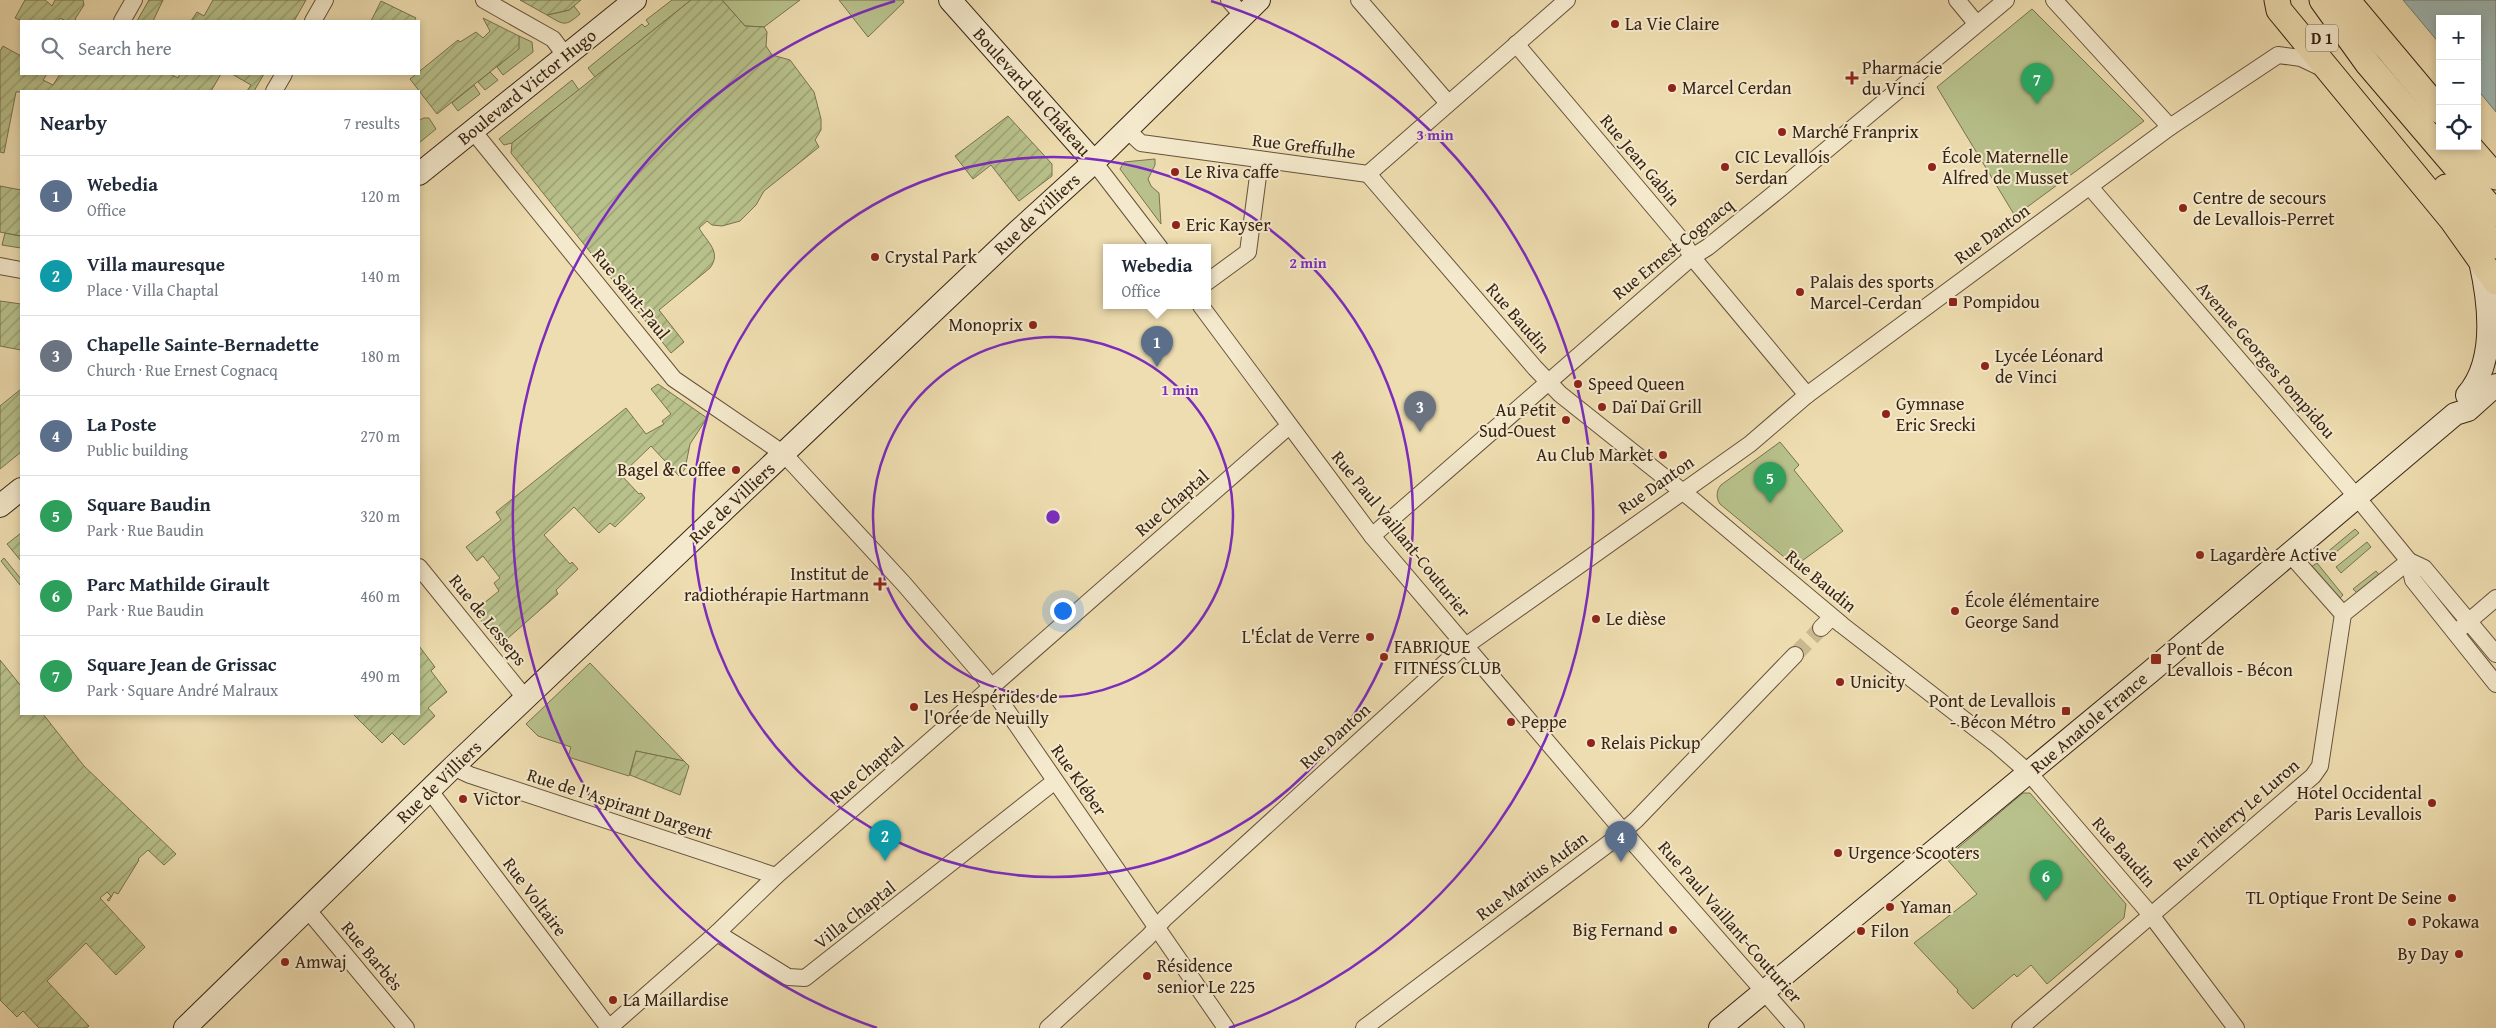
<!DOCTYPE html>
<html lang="en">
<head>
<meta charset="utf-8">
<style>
	body { margin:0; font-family:"Gentium Book Plus",serif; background:#f2f2f3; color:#1f2937 }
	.controls { position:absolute; right:15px; top:15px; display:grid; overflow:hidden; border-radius:0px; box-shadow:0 2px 8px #0003 }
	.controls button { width:45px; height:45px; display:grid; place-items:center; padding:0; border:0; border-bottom:1px solid #e0e1e3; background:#fff; color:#1f2937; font:25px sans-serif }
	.you { position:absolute; left:1062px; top:610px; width:18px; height:18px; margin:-12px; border:4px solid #fff; border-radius:50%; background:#1a73e8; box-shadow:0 0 0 8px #1a73e833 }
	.badge { display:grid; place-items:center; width:32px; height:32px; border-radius:50%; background:#2563eb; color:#fff; font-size:16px; font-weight:700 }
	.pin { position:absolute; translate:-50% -41px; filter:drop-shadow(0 1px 2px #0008) }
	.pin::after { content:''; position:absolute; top:26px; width:18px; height:15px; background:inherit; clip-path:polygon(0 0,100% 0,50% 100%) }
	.popup { position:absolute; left:1103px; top:244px; width:108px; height:65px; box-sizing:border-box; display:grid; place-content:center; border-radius:0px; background:#fff; filter:drop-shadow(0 1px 4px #0005); font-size:16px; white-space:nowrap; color:#747a83 }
	.popup b { font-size:19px; color:#1f2937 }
	.popup::after { content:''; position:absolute; left:50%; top:100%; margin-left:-10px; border:10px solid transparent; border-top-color:#fff }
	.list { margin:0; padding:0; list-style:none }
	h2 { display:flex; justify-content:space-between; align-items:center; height:65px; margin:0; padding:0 20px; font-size:21px }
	h2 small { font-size:16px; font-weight:400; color:#747a83 }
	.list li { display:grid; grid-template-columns:32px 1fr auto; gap:15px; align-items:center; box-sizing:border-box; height:80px; padding:0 20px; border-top:1px solid #e0e1e3 }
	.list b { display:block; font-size:19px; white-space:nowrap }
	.list p { margin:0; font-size:16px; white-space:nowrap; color:#747a83 }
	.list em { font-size:16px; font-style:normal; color:#747a83 }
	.icon { flex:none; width:28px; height:28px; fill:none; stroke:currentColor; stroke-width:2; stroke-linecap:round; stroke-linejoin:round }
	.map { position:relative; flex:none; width:2496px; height:1028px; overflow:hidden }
	.search { position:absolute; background:#fff; box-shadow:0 2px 8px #0003; left:20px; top:20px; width:400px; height:55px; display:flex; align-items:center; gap:12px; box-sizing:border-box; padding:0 18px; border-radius:0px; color:#747a83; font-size:19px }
	.panel { position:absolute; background:#fff; box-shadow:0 2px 8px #0003; left:20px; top:90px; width:400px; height:625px; border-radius:0px }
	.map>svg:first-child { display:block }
</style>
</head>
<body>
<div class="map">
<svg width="2496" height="1028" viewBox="0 0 2496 1028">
	<defs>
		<pattern id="garden-furrows" width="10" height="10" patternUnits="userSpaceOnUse" patternTransform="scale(1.25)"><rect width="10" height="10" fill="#b8c18b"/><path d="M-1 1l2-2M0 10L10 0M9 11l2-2" fill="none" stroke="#979d70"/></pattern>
	</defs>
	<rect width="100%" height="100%" fill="#eeddb0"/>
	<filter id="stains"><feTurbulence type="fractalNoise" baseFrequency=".004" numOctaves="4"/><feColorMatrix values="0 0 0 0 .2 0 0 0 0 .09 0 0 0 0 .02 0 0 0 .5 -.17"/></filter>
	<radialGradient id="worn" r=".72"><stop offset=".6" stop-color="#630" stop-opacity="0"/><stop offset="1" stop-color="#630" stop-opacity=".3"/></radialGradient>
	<g fill="#b8c18b" stroke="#787250">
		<polygon points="672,0 691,0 595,77 588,68 642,24 645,27 649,24 646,20"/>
		<polygon points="722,0 800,0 764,27 745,26"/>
		<polygon points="839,0 903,0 904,2 868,37"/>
		<path d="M574 6 580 14C565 27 564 25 547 15L569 10Z"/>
		<polygon points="2032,9 2144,121 2015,216 1937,87"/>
		<polygon points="519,36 532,42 533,52 503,75 497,67 518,49"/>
		<polygon points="490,72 498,80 485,90 478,82"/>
		<polygon points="572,80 579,90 512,143 504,145 499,139"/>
		<polygon points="474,85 480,94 458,111 452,103"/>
		<polygon points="424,118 429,118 436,129 419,143 419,120"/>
		<polygon points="1155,159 1155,165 1148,179 1151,186 1159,193 1161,224 1120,169 1124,162"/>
		<polygon points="5,233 21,236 21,248 2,245"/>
		<path d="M1780 442 1799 465 1794 470 1843 531 1795 566 1720 504C1716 498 1716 491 1721 485Z"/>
		<polygon points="2355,529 2359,533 2329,558 2325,554"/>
		<polygon points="2367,542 2371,547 2341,573 2336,567"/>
		<polygon points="4,558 21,579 20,585 1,561"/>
		<polygon points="2317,563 2343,595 2338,600 2311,567"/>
		<polygon points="2376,571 2381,577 2359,595 2353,589"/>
		<polygon points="590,663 684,761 636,751 629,776 568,757 571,747 538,736 526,724"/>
		<polygon points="2023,793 2030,793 2126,904 2124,918 2047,984 2031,965 2017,977 2014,974 1973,1009 1957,992 1958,990 1914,943 1977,894 1946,858"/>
	</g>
	<g fill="url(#garden-furrows)" stroke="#787250">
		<polygon points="25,0 45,0 52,6 55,0 83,0 84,5 75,19 77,21 66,21 60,18 58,21 22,21 15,18"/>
		<polygon points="149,0 163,0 153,21 137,21"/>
		<polygon points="213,0 306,0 294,21 191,21 197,12 204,16"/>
		<polygon points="520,0 581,0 569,10 547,15"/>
		<path d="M691 0H722L745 26 764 27 767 32 766 46 772 55 790 60 814 92 821 119V130L815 140 819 147 764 191 756 205 740 221 722 226 712 225 707 221 699 228C707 242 722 252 710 268L659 310 684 342 671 353 511 153 512 143Z"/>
		<polygon points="381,1 416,18 414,21 371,21"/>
		<polygon points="483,18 519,36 519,49 437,114 410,79 458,40 460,42 476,32 483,38 490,31"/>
		<polygon points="3,46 21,56 21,74 47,74 43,80 53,85 60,74 170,74 178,78 180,74 221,74 211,91 16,92 4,153 0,152 0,51"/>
		<polygon points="232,74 264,74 254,91 247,91 251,85"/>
		<polygon points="1008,116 1052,164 1052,176 1019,201 991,165 973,179 955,156"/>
		<polygon points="0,186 21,190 21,236 0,232"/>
		<polygon points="0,301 21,304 21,350 0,346"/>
		<polygon points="658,384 707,418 690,444 685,469 679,476 651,446 621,475 639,494 641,493 645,498 615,527 610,523 599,533 574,507 544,535 570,564 572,562 578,569 556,590 558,594 499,646 471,606 475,602 479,607 499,591 494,583 500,578 483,556 477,561 466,547 501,520 496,512 626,408 646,434 664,424 662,421 671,414 651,389"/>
		<polygon points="21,389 21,452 0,469 0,406"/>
		<polygon points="21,533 21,561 7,544"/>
		<polygon points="419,646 435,667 431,671 447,692 428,708 435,716 404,745 392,733 382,743 353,714 419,714"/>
		<polygon points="0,660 21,686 21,714 43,714 84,766 176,854 164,865 148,850 138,859 139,860 118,894 114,892 109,901 107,900 111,896 107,892 100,898 145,947 116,975 86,943 47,981 89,1026 87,1028 39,1028 23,1011 17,1017 0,1000"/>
		<polygon points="636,751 684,761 689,766 680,795 630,775"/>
	</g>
	<polygon fill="#9eb9b6" stroke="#757d75" points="2403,0 2496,0 2496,112 2477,89 2477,19 2440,19 2440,44"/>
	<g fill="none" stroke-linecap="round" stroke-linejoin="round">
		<polyline stroke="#cab891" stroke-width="16" stroke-dasharray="16 8" stroke-linecap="butt" points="1795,655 1821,628"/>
		<g stroke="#66523b" stroke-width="18">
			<g id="street">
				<polyline points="484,0 553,39 565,55"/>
				<polyline points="1229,0 1243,16"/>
				<polyline points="1359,0 1448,103"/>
				<polyline points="1957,0 1976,23"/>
				<polyline points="2054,0 2170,127"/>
				<polyline points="122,21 134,0"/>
				<polyline points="313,21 325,0"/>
				<polyline points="1516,44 1684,243 1692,257 1807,395"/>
				<polyline points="274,91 284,74"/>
				<polyline points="1127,130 1141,143 1368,174"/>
				<polyline points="473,131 674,379 784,454 904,584 983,676 1226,1028"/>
				<polyline points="1094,162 1160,248"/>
				<polyline points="1368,174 1535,368 1560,394 1693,500 1842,625 1997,745 2029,773 2151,915 2236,1028"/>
				<polyline points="1368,174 1567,0"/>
				<polyline points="2090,187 2356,496 2409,561 2413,580 2496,684"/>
				<polyline points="0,266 21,270"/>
				<polyline points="1207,282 1248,252 1260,161"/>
				<polyline points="1201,306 1372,536 1623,831 1796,1028"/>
				<polyline points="1372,536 1692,257 1708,247 1781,188 2006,0"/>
				<polyline points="2289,553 2343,614"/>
				<polyline points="2409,561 2424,568 2496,654"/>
				<polyline points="419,567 526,699"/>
				<polyline points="2343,614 2409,561"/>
				<polyline points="1821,628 1832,617"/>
				<polyline points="2461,628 2496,598"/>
				<polyline points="453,767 470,775 776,876"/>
				<polyline points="430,791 609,1028"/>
				<polyline points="307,909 406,1028"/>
				<polyline points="717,933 788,977 805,978 1055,781"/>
				<polyline points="609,1028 717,933 776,876 1289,426"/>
				<polyline points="1048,1028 1148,937 1165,918 1457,652 1750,444 1807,395 2170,127 2278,55 2301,58 2322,68"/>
				<polyline points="1364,1028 1612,841 1636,820 1795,655"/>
				<polyline points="2020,1028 2313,776 2320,766 2343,614"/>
			</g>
		</g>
		<g stroke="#382414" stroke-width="24">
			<g id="secondary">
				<polyline points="950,0 1094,162"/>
				<polyline points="419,174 635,0"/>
				<path d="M2467 395C2496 362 2490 305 2480 261"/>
				<polyline points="0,506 21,489"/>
				<polyline points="185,1028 453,767 1017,232 1094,162 1259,0"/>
				<polyline points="1720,1028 2150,672 2455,414 2468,410 2496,385"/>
			</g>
		</g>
		<g stroke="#382414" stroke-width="27">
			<g id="primary">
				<polyline points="2277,0 2279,10 2452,220 2496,282"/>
				<polyline points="2322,0 2368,64 2496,214"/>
				<polyline points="2347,0 2440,111"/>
				<polyline points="2469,146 2496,177"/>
				<polyline points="2446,187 2496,246"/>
			</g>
		</g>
		<use href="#street" stroke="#f4e9cc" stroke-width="16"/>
		<use href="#secondary" stroke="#f4e9cc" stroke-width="22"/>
		<use href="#primary" stroke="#eeddb0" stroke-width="25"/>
	</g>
	<g fill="none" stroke="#7b2cbf" stroke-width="2.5">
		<circle cx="1053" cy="517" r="180"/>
		<circle cx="1053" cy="517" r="360"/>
		<path d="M877 1028A540 540 0 0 1 895 1M1211 1A540 540 0 0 1 1229 1028"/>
	</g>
	<g fill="#8f2418" stroke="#f4e9cc" stroke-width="2">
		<circle cx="1615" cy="24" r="5"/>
		<path d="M1849.5 70.5h5v5h5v5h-5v5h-5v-5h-5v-5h5z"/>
		<circle cx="1672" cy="88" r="5"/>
		<circle cx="1782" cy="132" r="5"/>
		<circle cx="1725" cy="167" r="5"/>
		<circle cx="1932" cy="167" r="5"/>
		<circle cx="1175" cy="172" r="5"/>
		<circle cx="2183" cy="208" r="5"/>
		<circle cx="1176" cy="225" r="5"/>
		<circle cx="875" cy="257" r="5"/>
		<circle cx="1800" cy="292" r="5"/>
		<rect x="1948" y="297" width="10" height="10" rx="2.5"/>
		<circle cx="1033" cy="325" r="5"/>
		<circle cx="1985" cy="366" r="5"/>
		<circle cx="1578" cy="384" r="5"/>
		<circle cx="1602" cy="407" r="5"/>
		<circle cx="1886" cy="414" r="5"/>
		<circle cx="1566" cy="420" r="5"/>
		<circle cx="1663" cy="455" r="5"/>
		<circle cx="736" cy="470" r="5"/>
		<circle cx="2200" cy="555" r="5"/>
		<path d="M877.5 576.5h5v5h5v5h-5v5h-5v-5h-5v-5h5z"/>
		<circle cx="1955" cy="611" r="5"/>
		<circle cx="1596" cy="619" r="5"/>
		<circle cx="1370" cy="637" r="5"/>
		<circle cx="1384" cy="657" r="5"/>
		<rect x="2150" y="653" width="12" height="12" rx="2.5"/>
		<circle cx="1840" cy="682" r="5"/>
		<circle cx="914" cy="707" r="5"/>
		<rect x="2061" y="706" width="10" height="10" rx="2.5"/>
		<circle cx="1511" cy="722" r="5"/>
		<circle cx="1591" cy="743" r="5"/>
		<circle cx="463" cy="799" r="5"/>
		<circle cx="2432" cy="803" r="5"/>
		<circle cx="1838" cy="853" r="5"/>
		<circle cx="2452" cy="898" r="5"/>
		<circle cx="1890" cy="907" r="5"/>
		<circle cx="2412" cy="922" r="5"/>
		<circle cx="1673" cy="930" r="5"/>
		<circle cx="1861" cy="931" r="5"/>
		<circle cx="2459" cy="954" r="5"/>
		<circle cx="285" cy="962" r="5"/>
		<circle cx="1147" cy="976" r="5"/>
		<circle cx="613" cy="1000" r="5"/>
	</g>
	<g text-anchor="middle" stroke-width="4" stroke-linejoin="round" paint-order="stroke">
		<rect fill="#f4e9cc" stroke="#705f4b" stroke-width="1" x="2306" y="24.5" width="32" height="27" rx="4"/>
		<g font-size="16" font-weight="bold" fill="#382414">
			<text x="2322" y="44">D 1</text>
		</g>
		<g font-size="18" fill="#382414" stroke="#f4e9cc" text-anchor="start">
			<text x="1625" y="30">La Vie Claire</text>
			<text x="1862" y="74">Pharmacie<tspan x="1862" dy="21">du Vinci</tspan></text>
			<text x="1682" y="94">Marcel Cerdan</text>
			<text x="1792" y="138">Marché Franprix</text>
			<text x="1735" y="163">CIC Levallois<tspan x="1735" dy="21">Serdan</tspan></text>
			<text x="1942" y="163">École Maternelle<tspan x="1942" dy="21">Alfred de Musset</tspan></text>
			<text x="1185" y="178">Le Riva caffe</text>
			<text x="2193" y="204">Centre de secours<tspan x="2193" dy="21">de Levallois-Perret</tspan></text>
			<text x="1186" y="231">Eric Kayser</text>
			<text x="885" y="263">Crystal Park</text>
			<text x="1810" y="288">Palais des sports<tspan x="1810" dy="21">Marcel-Cerdan</tspan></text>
			<text x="1963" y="308">Pompidou</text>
			<text x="1023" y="331" text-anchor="end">Monoprix</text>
			<text x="1995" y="362">Lycée Léonard<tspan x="1995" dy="21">de Vinci</tspan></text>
			<text x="1588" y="390">Speed Queen</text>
			<text x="1896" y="410">Gymnase<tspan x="1896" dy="21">Eric Srecki</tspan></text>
			<text x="1612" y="413">Daï Daï Grill</text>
			<text x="1556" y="416" text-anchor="end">Au Petit<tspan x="1556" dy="21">Sud-Ouest</tspan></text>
			<text x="1653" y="461" text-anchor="end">Au Club Market</text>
			<text x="726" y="476" text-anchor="end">Bagel &amp; Coffee</text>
			<text x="2210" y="561">Lagardère Active</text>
			<text x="869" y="580" text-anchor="end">Institut de<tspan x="869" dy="21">radiothérapie Hartmann</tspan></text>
			<text x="1965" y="607">École élémentaire<tspan x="1965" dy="21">George Sand</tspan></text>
			<text x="1606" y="625">Le dièse</text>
			<text x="1360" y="643" text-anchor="end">L'Éclat de Verre</text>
			<text x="1394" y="653">FABRIQUE<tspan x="1394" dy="21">FITNESS CLUB</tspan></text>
			<text x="2167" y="655">Pont de<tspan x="2167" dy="21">Levallois - Bécon</tspan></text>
			<text x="1850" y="688">Unicity</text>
			<text x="924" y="703">Les Hespérides de<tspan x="924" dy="21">l'Orée de Neuilly</tspan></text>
			<text x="2056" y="707" text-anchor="end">Pont de Levallois<tspan x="2056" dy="21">- Bécon Métro</tspan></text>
			<text x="1521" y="728">Peppe</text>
			<text x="1601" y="749">Relais Pickup</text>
			<text x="2422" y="799" text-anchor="end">Hotel Occidental<tspan x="2422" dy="21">Paris Levallois</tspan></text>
			<text x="473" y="805">Victor</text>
			<text x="1848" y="859">Urgence Scooters</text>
			<text x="2442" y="904" text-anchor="end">TL Optique Front De Seine</text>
			<text x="1900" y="913">Yaman</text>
			<text x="2422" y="928">Pokawa</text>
			<text x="1663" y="936" text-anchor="end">Big Fernand</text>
			<text x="1871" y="937">Filon</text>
			<text x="2449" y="960" text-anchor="end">By Day</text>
			<text x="295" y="968">Amwaj</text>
			<text x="1157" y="972">Résidence<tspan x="1157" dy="21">senior Le 225</tspan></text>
			<text x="623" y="1006">La Maillardise</text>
		</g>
		<g font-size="18" fill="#382414" stroke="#f4e9cc">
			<text transform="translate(527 87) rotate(-39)" y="6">Boulevard Victor Hugo</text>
			<text transform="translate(1032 92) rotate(48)" y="6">Boulevard du Château</text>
			<text transform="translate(1304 146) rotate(7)" y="6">Rue Greffulhe</text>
			<text transform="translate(1640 160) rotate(50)" y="6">Rue Jean Gabin</text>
			<text transform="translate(1037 214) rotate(-43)" y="6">Rue de Villiers</text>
			<text transform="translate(1992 234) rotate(-36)" y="6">Rue Danton</text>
			<text transform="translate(1673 249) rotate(-39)" y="6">Rue Ernest Cognacq</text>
			<text transform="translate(631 294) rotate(51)" y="6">Rue Saint-Paul</text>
			<text transform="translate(1518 318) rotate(49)" y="6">Rue Baudin</text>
			<text transform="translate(2266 360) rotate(49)" y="6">Avenue Georges Pompidou</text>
			<text transform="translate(1656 485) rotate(-35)" y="6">Rue Danton</text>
			<text transform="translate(732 503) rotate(-43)" y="6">Rue de Villiers</text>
			<text transform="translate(1172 503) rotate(-41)" y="6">Rue Chaptal</text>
			<text transform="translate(1401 534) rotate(51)" y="6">Rue Paul Vaillant-Couturier</text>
			<text transform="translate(1821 581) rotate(40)" y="6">Rue Baudin</text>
			<text transform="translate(488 620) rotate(51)" y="6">Rue de Lesseps</text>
			<text transform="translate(2089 723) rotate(-40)" y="6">Rue Anatole France</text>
			<text transform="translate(1335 736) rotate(-42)" y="6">Rue Danton</text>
			<text transform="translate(867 770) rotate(-41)" y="6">Rue Chaptal</text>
			<text transform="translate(1079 780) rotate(55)" y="6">Rue Kléber</text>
			<text transform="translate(439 782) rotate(-44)" y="6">Rue de Villiers</text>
			<text transform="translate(620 804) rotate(18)" y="6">Rue de l'Aspirant Dargent</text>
			<text transform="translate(2236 815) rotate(-41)" y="6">Rue Thierry Le Luron</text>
			<text transform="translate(2124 852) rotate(49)" y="6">Rue Baudin</text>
			<text transform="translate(1532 876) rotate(-37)" y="6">Rue Marius Aufan</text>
			<text transform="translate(535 897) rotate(53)" y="6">Rue Voltaire</text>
			<text transform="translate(855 915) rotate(-38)" y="6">Villa Chaptal</text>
			<text transform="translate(1730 922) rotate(49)" y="6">Rue Paul Vaillant-Couturier</text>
			<text transform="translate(372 956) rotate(50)" y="6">Rue Barbès</text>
		</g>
	</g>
	<circle cx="1053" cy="517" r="8" fill="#7b2cbf" stroke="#f4e9cc" stroke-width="2.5"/>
	<g font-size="15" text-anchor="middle" font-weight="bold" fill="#7b2cbf" stroke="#f4e9cc" stroke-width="4" stroke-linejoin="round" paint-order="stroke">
		<text x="1435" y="140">3 min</text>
		<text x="1308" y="268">2 min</text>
		<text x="1180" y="395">1 min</text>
	</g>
	<rect width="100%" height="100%" filter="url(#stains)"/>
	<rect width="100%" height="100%" fill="url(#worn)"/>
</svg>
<div class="controls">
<button>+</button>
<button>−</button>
<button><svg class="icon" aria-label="locate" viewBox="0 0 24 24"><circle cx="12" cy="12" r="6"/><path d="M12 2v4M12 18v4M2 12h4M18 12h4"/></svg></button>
</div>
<div class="you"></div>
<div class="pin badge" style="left:1157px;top:367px;background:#5c6f8a">1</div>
<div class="popup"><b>Webedia</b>Office</div>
<div class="pin badge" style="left:885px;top:861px;background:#0f9aa8">2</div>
<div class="pin badge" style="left:1420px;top:432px;background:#6b7280">3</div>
<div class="pin badge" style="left:1621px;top:862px;background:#5c6f8a">4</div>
<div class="pin badge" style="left:1770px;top:503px;background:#2e9e5b">5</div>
<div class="pin badge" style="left:2046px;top:901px;background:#2e9e5b">6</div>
<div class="pin badge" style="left:2037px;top:104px;background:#2e9e5b">7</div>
<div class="search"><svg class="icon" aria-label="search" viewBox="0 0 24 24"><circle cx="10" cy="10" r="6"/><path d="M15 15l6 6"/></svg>Search here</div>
<section class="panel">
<h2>Nearby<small>7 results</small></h2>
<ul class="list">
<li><span class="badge" style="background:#5c6f8a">1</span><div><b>Webedia</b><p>Office</p></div><em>120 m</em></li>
<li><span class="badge" style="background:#0f9aa8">2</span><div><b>Villa mauresque</b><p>Place · Villa Chaptal</p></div><em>140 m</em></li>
<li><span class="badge" style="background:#6b7280">3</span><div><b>Chapelle Sainte-Bernadette</b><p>Church · Rue Ernest Cognacq</p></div><em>180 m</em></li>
<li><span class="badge" style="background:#5c6f8a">4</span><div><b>La Poste</b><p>Public building</p></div><em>270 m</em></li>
<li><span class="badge" style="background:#2e9e5b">5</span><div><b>Square Baudin</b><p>Park · Rue Baudin</p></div><em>320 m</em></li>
<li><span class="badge" style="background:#2e9e5b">6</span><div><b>Parc Mathilde Girault</b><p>Park · Rue Baudin</p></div><em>460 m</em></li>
<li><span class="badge" style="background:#2e9e5b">7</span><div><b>Square Jean de Grissac</b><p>Park · Square André Malraux</p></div><em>490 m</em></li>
</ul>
</section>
</div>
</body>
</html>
